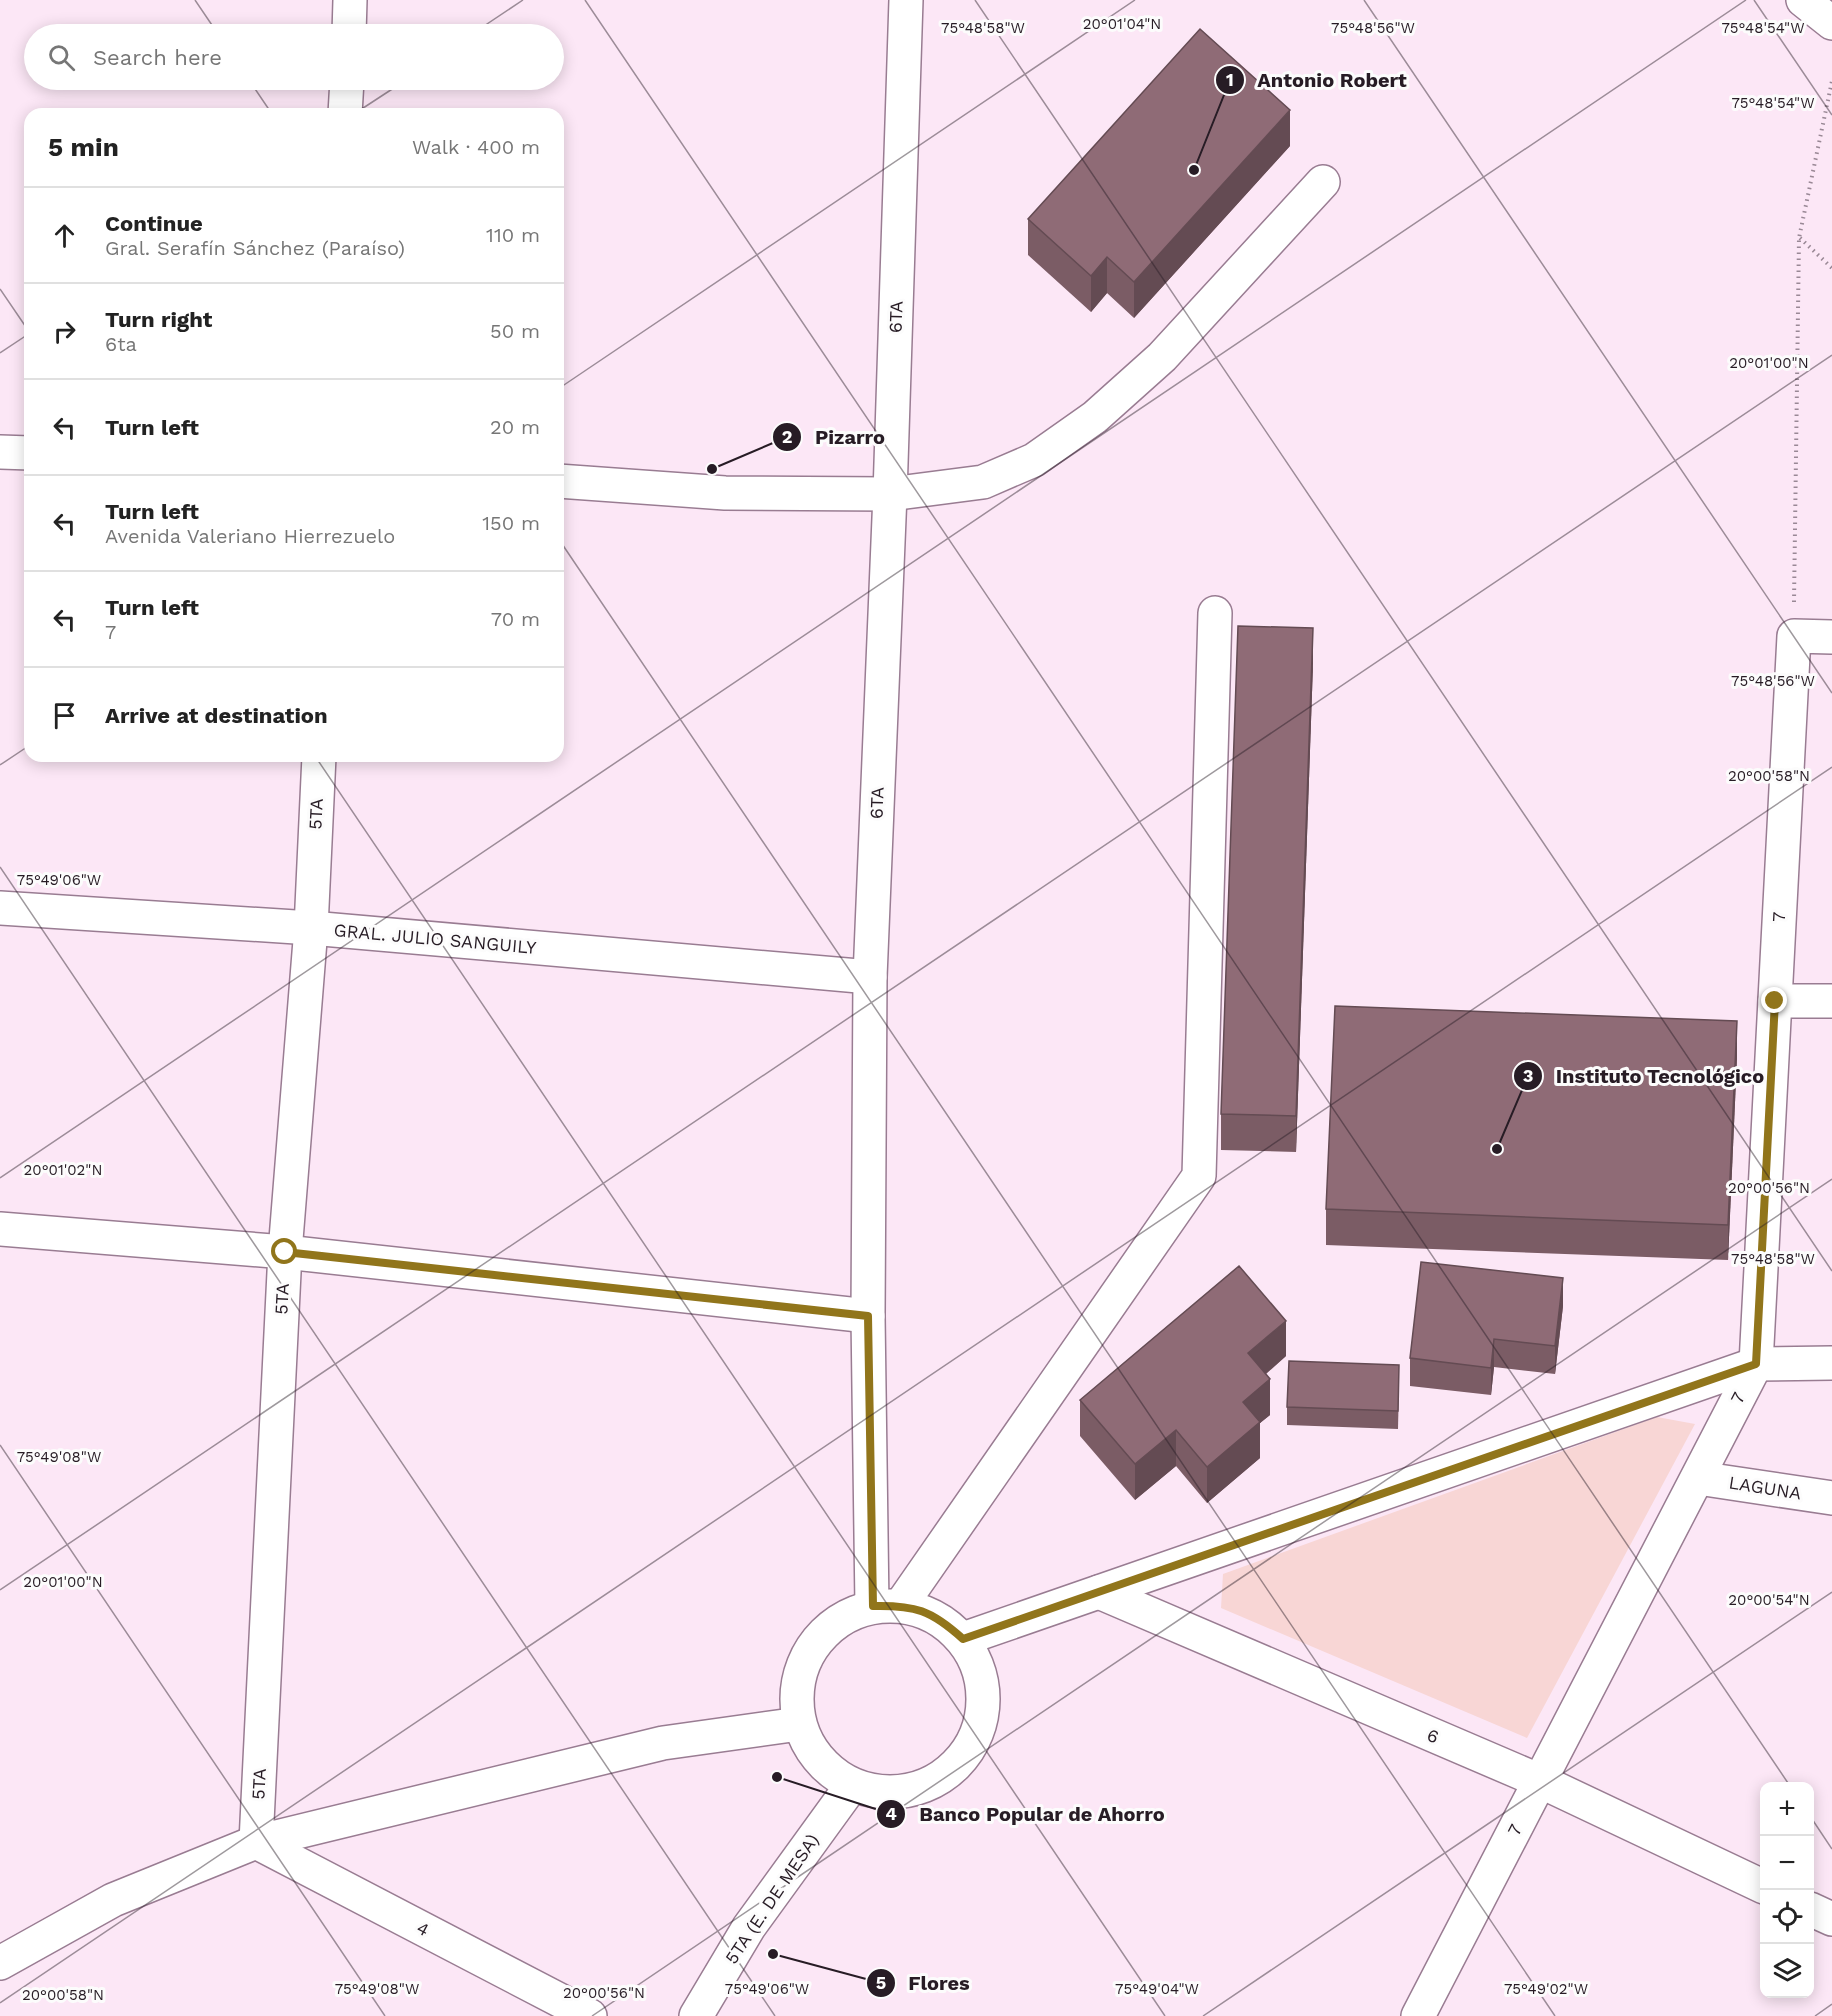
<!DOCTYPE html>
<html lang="en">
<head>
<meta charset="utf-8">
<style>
	body { margin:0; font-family:"Work Sans",sans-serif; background:#f2f2f2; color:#222 }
	.controls { position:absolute; right:18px; bottom:18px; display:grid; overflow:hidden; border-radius:12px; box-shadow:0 3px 15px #0003 }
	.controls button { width:54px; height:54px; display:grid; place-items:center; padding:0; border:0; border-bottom:2px solid #e0e0e0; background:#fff; color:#222; font:30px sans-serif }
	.stop { position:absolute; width:18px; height:18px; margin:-14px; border:4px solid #91751b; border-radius:50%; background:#fff }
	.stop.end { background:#91751b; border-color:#fff; box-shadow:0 2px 6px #0008 }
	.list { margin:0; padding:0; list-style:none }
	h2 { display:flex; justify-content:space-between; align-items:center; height:78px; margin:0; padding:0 24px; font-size:26px }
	h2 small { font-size:20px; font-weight:400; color:#767676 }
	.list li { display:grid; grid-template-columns:39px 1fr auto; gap:18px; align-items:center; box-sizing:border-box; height:96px; padding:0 24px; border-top:2px solid #e0e0e0 }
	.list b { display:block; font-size:22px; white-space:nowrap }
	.list p { margin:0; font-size:20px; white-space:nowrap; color:#767676 }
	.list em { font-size:20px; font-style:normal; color:#767676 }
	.icon { flex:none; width:33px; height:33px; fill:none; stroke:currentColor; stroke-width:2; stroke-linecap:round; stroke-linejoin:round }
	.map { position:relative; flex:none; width:1832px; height:2016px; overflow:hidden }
	.search { position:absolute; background:#fff; box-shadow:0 3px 15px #0003; left:24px; top:24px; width:540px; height:66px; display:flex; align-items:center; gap:15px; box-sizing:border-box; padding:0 21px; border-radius:33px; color:#767676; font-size:22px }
	.panel { position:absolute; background:#fff; box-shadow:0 3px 15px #0003; left:24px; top:108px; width:540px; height:654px; border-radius:18px }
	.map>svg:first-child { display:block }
</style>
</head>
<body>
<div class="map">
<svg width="1832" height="2016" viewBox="0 0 1832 2016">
	<rect width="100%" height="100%" fill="#fce7f6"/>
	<polygon fill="#f8d6d5" points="1657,1417 1695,1424 1527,1738 1221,1608 1223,1574"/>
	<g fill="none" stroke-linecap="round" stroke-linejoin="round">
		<g stroke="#997c92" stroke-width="36">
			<g id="minor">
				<polyline points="1803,0 1832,23"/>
				<polyline points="349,34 350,0"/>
				<polyline points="345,114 347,80"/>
				<polyline points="0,452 30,453"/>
				<polyline points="558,481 725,493 890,494 983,482 1034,460 1095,417 1162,357 1323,182"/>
				<polyline points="319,756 311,928 285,1252 256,1842 590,2016"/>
				<polyline points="0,908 311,928 870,977"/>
				<polyline points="1775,1001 1832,1001"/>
				<polyline points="0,1229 285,1252 868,1316"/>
				<polyline points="1698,1478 1832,1498"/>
				<polyline points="1099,1592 1540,1781 1764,1887"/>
				<polyline points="901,1605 1199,1176 1215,613"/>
				<circle cx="890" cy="1699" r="93"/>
				<polyline points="872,1607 868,1316 870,977 890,494 906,0"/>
				<polyline points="963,1639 1756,1364 1832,1363"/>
				<polyline points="1810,1909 1832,1919"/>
				<polyline points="0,1963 113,1900 256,1842 663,1743 799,1724"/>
				<polyline points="696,2016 749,1927 852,1785"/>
				<polyline points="1418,2016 1756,1364 1794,636 1832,637"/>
			</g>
		</g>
		<g stroke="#998895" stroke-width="4" stroke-dasharray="1.5 4.5" stroke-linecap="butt">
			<polyline points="1800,238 1832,268"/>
			<polyline points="1794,602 1799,238 1832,81"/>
		</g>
		<use href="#minor" stroke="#fff" stroke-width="33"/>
	</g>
	<g fill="#7b5c65">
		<polygon points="1290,146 1134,318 1107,293 1091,312 1028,255 1028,219"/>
		<polygon points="1313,664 1296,1152 1221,1150 1221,1114"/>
		<polygon points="1737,1057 1728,1260 1326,1245 1326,1209"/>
		<polygon points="1563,1306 1555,1374 1494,1367 1491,1395 1410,1386 1410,1358"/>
		<polygon points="1286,1356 1266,1374 1270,1415 1260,1423 1260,1458 1207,1503 1176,1466 1135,1500 1080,1436 1080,1400"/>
		<polygon points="1399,1383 1398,1429 1287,1425 1287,1407"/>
	</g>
	<g fill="#644b53">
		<polygon points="1290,110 1290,146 1134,318 1134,282"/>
		<polygon points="1107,257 1107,293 1091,312 1091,276"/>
		<polygon points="1313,628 1313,664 1296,1152 1296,1116"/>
		<polygon points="1737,1021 1737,1057 1728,1260 1728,1225"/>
		<polygon points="1563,1278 1563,1306 1555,1374 1555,1346"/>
		<polygon points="1286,1321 1286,1356 1248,1389 1248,1353"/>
		<polygon points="1494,1339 1494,1367 1491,1395 1491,1368"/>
		<polygon points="1270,1379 1270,1415 1260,1423 1260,1458 1207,1503 1207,1467 1243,1402"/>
		<polygon points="1176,1430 1176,1466 1135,1500 1135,1464"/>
	</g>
	<g fill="#8f6b76" stroke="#644b53" stroke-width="1.5">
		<polygon points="1200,29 1290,110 1134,282 1107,257 1091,276 1028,219"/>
		<polygon points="1238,626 1313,628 1296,1116 1221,1114"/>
		<polygon points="1335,1006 1737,1021 1728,1225 1326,1209"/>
		<polygon points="1421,1262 1563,1278 1555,1346 1494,1339 1491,1368 1410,1358"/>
		<polygon points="1239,1266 1286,1321 1248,1353 1270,1379 1243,1402 1260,1422 1207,1467 1176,1430 1135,1464 1080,1400"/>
		<polygon points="1289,1361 1399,1365 1398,1411 1287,1407"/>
	</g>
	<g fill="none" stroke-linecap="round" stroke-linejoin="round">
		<path stroke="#91751b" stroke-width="8" d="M285 1252 868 1316 873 1606C915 1605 931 1610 963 1639L1756 1364 1775 1001"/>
	</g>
	<path fill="none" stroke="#271c25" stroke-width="1.5" stroke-opacity="0.45" d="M195 0 218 34M585 0 1790 1786M975 0 1832 1271M1364 0 1832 693M1754 0 1832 115M472 34 523 0M249 80 272 114M354 114 406 80M0 289 30 333M0 353 30 333M558 389 1135 0M558 538 1555 2016M315 756 1165 2016M0 765 30 745M0 867 775 2016M0 1178 1746 0M0 1445 385 2016M0 1590 1832 355M1810 1816 1832 1849M0 2003 1832 767M592 2016 1832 1179M1203 2016 1832 1592M1815 2016 1832 2004"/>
	<g text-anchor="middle" stroke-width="6" stroke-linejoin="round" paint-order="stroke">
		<g font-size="18" fill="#271c25" stroke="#fcfcfc">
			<text transform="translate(896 317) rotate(-88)" y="6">6TA</text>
			<text transform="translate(877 803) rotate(-88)" y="6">6TA</text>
			<text transform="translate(316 814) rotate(-87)" y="6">5TA</text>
			<text transform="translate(1779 917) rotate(-87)" y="6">7</text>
			<text transform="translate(435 939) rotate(5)" y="6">GRAL. JULIO SANGUILY</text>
			<text transform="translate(282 1299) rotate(-87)" y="6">5TA</text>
			<text transform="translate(1738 1398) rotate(-63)" y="6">7</text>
			<text transform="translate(1765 1488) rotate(9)" y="6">LAGUNA</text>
			<text transform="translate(1433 1736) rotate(23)" y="6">6</text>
			<text transform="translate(259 1784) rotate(-87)" y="6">5TA</text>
			<text transform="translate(1515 1830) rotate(-63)" y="6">7</text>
			<text transform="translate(772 1899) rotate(-56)" y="6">5TA (E. DE MESA)</text>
			<text transform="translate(423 1929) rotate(28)" y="6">4</text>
		</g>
	</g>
	<g font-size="15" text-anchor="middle" fill="#271c25" stroke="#fcfcfc" stroke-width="6" stroke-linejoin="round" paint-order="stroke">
		<text x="1122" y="29">20°01'04"N</text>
		<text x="983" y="33">75°48'58"W</text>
		<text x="1373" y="33">75°48'56"W</text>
		<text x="1763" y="33">75°48'54"W</text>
		<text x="1773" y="108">75°48'54"W</text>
		<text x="1769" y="368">20°01'00"N</text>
		<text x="1773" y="686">75°48'56"W</text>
		<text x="1769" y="781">20°00'58"N</text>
		<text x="59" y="885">75°49'06"W</text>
		<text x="63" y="1175">20°01'02"N</text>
		<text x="1769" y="1193">20°00'56"N</text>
		<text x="1773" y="1264">75°48'58"W</text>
		<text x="59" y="1462">75°49'08"W</text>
		<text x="63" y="1587">20°01'00"N</text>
		<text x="1769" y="1605">20°00'54"N</text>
		<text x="377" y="1994">75°49'08"W</text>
		<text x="767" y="1994">75°49'06"W</text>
		<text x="1157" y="1994">75°49'04"W</text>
		<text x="1546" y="1994">75°49'02"W</text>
		<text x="604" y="1998">20°00'56"N</text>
		<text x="63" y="2000">20°00'58"N</text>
	</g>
	<path fill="none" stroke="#271c25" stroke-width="2" d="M1194 170L1230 80M712 469L787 437M1497 1149L1528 1076M777 1777L891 1814M773 1954L881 1983"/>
	<g fill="#271c25" stroke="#fcfcfc" stroke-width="2">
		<circle cx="1194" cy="170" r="6"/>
		<circle cx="712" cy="469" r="6"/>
		<circle cx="1497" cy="1149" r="6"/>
		<circle cx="777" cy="1777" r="6"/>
		<circle cx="773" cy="1954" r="6"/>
		<circle cx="1230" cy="80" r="15"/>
		<circle cx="787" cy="437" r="15"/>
		<circle cx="1528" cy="1076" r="15"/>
		<circle cx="891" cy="1814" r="15"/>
		<circle cx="881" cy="1983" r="15"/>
	</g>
	<g font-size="18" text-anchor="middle" font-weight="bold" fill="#fff">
		<text x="1230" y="86">1</text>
		<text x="787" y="443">2</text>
		<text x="1528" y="1082">3</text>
		<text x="891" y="1820">4</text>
		<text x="881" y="1989">5</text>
	</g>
	<g font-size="20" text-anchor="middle" font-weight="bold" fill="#271c25" stroke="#fcfcfc" stroke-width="6" stroke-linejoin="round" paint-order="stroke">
		<text x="1332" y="87">Antonio Robert</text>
		<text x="850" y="444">Pizarro</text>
		<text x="1660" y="1083">Instituto Tecnológico</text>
		<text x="1042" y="1821">Banco Popular de Ahorro</text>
		<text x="939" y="1990">Flores</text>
	</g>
</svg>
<div class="controls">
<button>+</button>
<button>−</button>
<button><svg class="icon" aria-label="locate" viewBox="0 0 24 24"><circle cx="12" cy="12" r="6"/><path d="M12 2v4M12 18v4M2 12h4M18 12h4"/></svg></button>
<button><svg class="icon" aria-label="layers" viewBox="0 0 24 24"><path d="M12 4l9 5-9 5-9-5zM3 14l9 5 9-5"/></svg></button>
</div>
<div class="stop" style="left:285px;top:1252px"></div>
<div class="stop end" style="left:1775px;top:1001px"></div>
<div class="search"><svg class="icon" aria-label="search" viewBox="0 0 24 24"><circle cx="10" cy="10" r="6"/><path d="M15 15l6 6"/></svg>Search here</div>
<section class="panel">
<h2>5 min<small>Walk · 400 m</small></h2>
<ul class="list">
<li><svg class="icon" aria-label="ahead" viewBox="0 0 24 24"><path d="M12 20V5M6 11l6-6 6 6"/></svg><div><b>Continue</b><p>Gral. Serafín Sánchez (Paraíso)</p></div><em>110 m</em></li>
<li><svg class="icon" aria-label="right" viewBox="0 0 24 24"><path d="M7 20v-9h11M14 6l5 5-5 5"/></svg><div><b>Turn right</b><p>6ta</p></div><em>50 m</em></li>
<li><svg class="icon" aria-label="left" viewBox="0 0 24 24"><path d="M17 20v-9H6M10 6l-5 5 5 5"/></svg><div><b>Turn left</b></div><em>20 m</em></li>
<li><svg class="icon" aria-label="left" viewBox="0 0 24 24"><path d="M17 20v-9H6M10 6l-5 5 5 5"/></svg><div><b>Turn left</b><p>Avenida Valeriano Hierrezuelo</p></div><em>150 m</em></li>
<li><svg class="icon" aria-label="left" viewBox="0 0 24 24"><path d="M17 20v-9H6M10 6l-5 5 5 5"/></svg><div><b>Turn left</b><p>7</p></div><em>70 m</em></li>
<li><svg class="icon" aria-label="arrive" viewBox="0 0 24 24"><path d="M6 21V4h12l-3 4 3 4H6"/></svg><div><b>Arrive at destination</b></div></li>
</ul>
</section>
</div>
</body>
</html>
